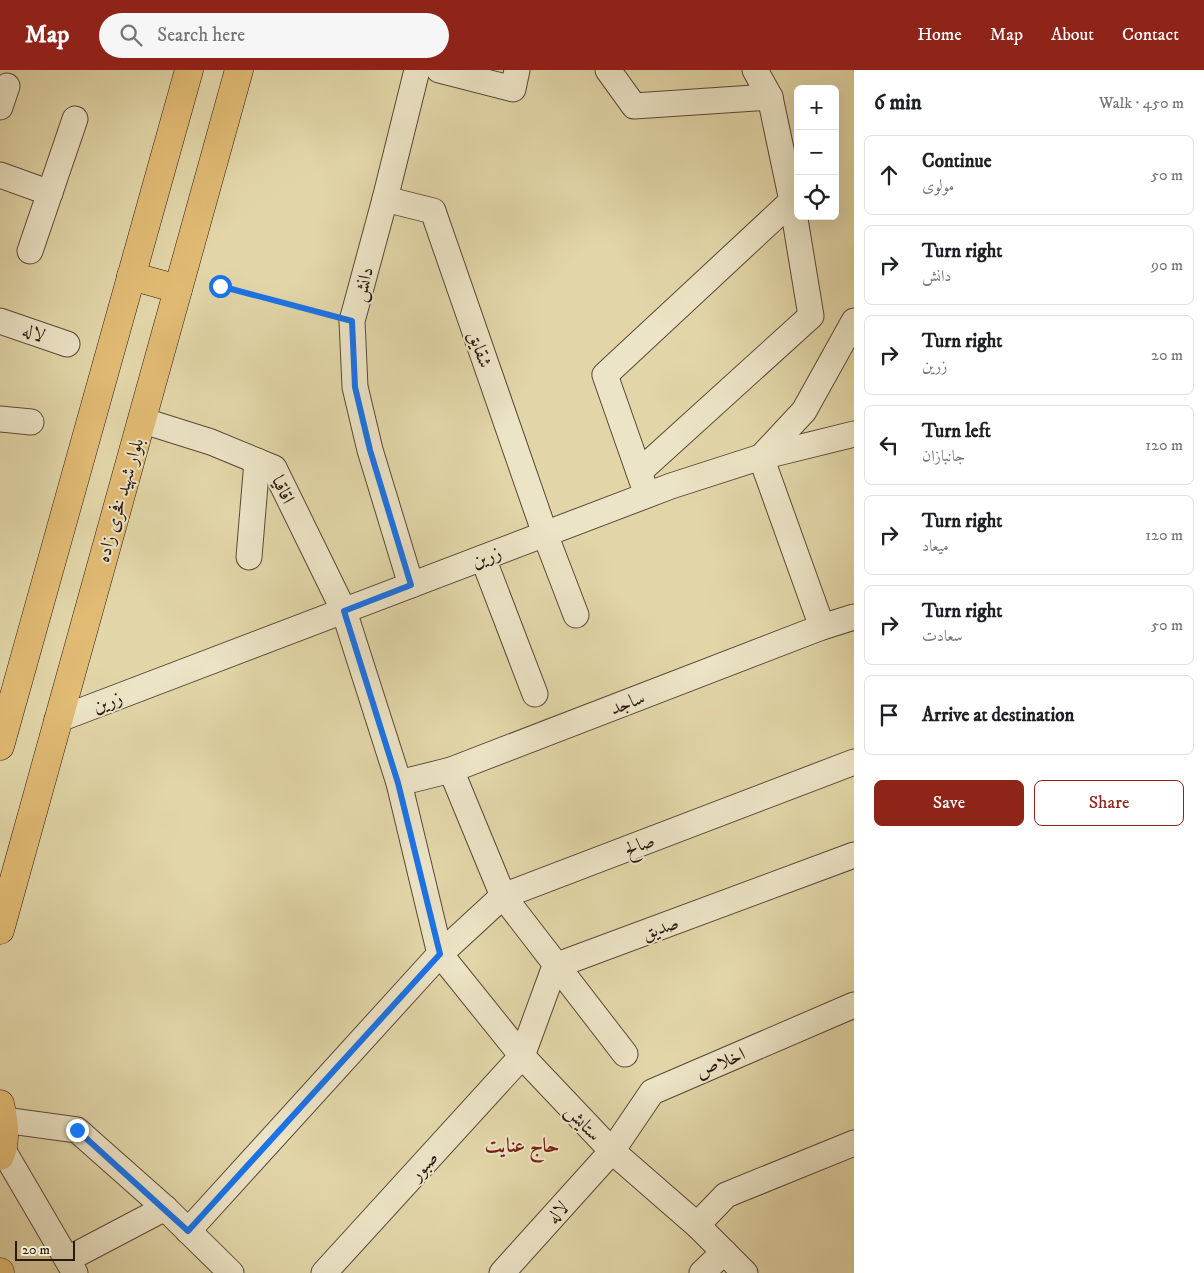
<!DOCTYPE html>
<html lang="en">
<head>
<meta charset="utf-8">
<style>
	body { margin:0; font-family:"IM FELL DW Pica",Amiri,serif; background:#f6f6f6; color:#202124 }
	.controls { position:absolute; right:15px; top:15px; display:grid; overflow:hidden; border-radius:8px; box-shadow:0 5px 20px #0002 }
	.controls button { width:45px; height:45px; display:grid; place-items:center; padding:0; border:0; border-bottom:1px solid #e0e0e0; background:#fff; color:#202124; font:25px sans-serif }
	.scale { position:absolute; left:15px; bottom:12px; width:60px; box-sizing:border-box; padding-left:5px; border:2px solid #2b1811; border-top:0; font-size:14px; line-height:18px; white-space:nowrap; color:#2b1811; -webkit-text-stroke:4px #ece4c6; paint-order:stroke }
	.stop { position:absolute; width:15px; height:15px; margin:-11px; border:4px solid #1a73e8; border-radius:50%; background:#fff }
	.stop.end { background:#1a73e8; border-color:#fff; box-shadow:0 1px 5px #0008 }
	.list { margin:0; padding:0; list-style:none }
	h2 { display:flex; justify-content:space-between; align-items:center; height:65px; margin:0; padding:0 20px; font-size:21px }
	h2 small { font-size:16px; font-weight:400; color:#757577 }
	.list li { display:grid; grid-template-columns:32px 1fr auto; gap:15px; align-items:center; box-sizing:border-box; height:80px; margin:0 10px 10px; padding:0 10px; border:1px solid #e0e0e0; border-radius:8px }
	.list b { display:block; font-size:19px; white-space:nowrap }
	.list p { margin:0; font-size:16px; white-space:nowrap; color:#757577 }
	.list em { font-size:16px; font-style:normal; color:#757577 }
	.actions { display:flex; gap:10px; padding:15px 20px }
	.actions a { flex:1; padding:11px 0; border:1px solid #8f2418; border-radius:8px; text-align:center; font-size:18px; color:#8f2418 }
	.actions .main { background:#8f2418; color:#fff }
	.icon { flex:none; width:28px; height:28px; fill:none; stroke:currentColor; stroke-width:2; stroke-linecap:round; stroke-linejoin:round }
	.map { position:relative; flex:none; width:854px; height:1203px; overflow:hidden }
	header { display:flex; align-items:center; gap:30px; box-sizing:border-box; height:70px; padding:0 25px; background:#8f2418; color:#fff }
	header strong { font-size:24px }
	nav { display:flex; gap:28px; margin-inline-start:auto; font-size:18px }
	.search { width:350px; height:45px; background:#f6f6f6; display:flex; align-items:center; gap:12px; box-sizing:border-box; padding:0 18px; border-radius:28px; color:#757577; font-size:19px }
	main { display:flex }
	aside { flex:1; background:#fff }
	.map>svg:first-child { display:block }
</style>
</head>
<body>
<header>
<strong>Map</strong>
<div class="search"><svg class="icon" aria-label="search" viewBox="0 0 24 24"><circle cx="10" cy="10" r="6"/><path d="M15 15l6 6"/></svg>Search here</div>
<nav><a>Home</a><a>Map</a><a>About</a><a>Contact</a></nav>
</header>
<main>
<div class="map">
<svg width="854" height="1203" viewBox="0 0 854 1203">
	<rect width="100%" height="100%" fill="#e2d6a8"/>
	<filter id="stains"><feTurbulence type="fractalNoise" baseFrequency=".004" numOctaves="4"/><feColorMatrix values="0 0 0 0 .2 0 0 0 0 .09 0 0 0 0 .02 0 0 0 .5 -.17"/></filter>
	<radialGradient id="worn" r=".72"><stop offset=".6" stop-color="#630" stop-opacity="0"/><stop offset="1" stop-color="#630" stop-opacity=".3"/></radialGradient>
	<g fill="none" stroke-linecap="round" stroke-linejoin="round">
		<g stroke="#594837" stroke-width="27">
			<g id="minor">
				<polyline points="439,0 513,19 517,0"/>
				<polyline points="608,0 634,36 770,27"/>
				<polyline points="0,37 7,16"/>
				<polyline points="0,105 50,123"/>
				<polyline points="385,129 433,141 545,464 576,545"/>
				<polyline points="30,181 75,49"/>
				<polyline points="0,251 67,274"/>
				<polyline points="0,349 31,352"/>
				<polyline points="141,350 211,372 274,398 344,541 399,713 440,884 522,986 612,1081 697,1155 745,1203"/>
				<polyline points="761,387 822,557"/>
				<polyline points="761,387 804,341 854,251"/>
				<polyline points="639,402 811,246 792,131"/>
				<polyline points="647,425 605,305 792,131 770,27 755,0"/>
				<polyline points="249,487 257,391"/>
				<polyline points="483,488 535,624"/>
				<polyline points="411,515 370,380 355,317 352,251 385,129 417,0"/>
				<polyline points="57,650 671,416 761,387 854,364"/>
				<polyline points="451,700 503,826 625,984"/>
				<polyline points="399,713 451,700 822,557 854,547"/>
				<polyline points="4,1050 77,1060 165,1138 231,1203"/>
				<polyline points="3,1080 75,1203"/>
				<polyline points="697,1155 726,1125 854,1073"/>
				<polyline points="188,1161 440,884 503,826 854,692"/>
				<polyline points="68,1189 165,1138"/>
				<polyline points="324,1203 522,986 555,896 854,785"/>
				<polyline points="502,1203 612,1081 652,1022 854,935"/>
				<polyline points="702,1203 724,1182"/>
			</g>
		</g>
		<g stroke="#2b1811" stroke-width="29">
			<g id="major">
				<polyline points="131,206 178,219"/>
				<polyline points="0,676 189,0"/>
				<polyline points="0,860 239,0"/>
				<path d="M0 1034C4 1050 7 1070 0 1086"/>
				<polyline points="0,1202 0,1203"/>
			</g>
		</g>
		<polyline stroke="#2b1811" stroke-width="3" stroke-dasharray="1 2.5" stroke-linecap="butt" points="220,216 332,246"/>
		<use href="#minor" stroke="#ece4c6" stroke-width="25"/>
		<use href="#major" stroke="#e1bb74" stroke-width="28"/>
	</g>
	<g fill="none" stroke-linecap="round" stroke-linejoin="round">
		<polyline stroke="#1a73e8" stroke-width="6" points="77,1060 188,1161 440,884 398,713 344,541 411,515 370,380 355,317 352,251 220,216"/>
	</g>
	<g text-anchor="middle" stroke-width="4" stroke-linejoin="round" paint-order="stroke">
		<g font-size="19" fill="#2b1811" stroke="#ece4c6">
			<text transform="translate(362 214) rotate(-75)" y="7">دانش</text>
			<text transform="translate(34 262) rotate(19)" y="7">لاله</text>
			<text transform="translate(481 279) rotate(71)" y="7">شقایق</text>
			<text transform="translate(284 419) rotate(64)" y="7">اقاقیا</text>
			<text transform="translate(119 430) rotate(-74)" y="7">بلوار شهید فخری زاده</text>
			<text transform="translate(486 486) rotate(-21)" y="7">زرین</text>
			<text transform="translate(107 631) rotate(-21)" y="7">زرین</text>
			<text transform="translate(627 632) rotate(-21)" y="7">ساجد</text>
			<text transform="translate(639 774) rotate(-21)" y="7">صالح</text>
			<text transform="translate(660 857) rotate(-20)" y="7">صدیق</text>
			<text transform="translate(720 992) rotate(-23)" y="7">اخلاص</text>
			<text transform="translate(584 1052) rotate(47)" y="7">ستایش</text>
			<text transform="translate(423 1095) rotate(-48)" y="7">صبور</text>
			<text transform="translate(557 1142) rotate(-48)" y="7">لاله</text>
		</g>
		<g font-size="20" font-weight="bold" fill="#7a1f14" stroke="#ece4c6">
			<text x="522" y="1082">حاج عنایت</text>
		</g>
	</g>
	<rect width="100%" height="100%" filter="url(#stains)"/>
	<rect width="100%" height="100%" fill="url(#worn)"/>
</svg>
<div class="controls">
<button>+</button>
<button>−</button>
<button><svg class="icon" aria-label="locate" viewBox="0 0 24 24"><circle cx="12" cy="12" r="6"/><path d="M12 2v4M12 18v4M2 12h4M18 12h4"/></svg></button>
</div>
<div class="scale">20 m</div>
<div class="stop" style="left:220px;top:216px"></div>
<div class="stop end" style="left:77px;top:1060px"></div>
</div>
<aside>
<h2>6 min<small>Walk · 450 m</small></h2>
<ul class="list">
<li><svg class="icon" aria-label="ahead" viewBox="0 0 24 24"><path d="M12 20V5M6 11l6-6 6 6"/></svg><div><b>Continue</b><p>مولوی</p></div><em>50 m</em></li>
<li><svg class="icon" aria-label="right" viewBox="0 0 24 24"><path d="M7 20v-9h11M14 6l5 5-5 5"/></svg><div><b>Turn right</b><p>دانش</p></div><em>90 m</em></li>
<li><svg class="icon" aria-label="right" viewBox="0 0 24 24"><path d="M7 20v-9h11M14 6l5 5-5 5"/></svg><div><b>Turn right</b><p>زرین</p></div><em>20 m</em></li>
<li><svg class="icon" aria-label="left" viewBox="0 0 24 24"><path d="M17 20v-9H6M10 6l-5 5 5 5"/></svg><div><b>Turn left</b><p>جانبازان</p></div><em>120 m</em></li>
<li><svg class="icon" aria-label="right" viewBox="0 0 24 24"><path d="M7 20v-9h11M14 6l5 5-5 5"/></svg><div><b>Turn right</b><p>میعاد</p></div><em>120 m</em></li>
<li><svg class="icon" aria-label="right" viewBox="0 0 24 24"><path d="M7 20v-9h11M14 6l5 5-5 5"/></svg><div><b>Turn right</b><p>سعادت</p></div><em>50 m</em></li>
<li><svg class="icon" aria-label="arrive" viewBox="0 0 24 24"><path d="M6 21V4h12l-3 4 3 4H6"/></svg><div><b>Arrive at destination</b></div></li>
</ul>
<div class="actions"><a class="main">Save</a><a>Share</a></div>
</aside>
</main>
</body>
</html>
